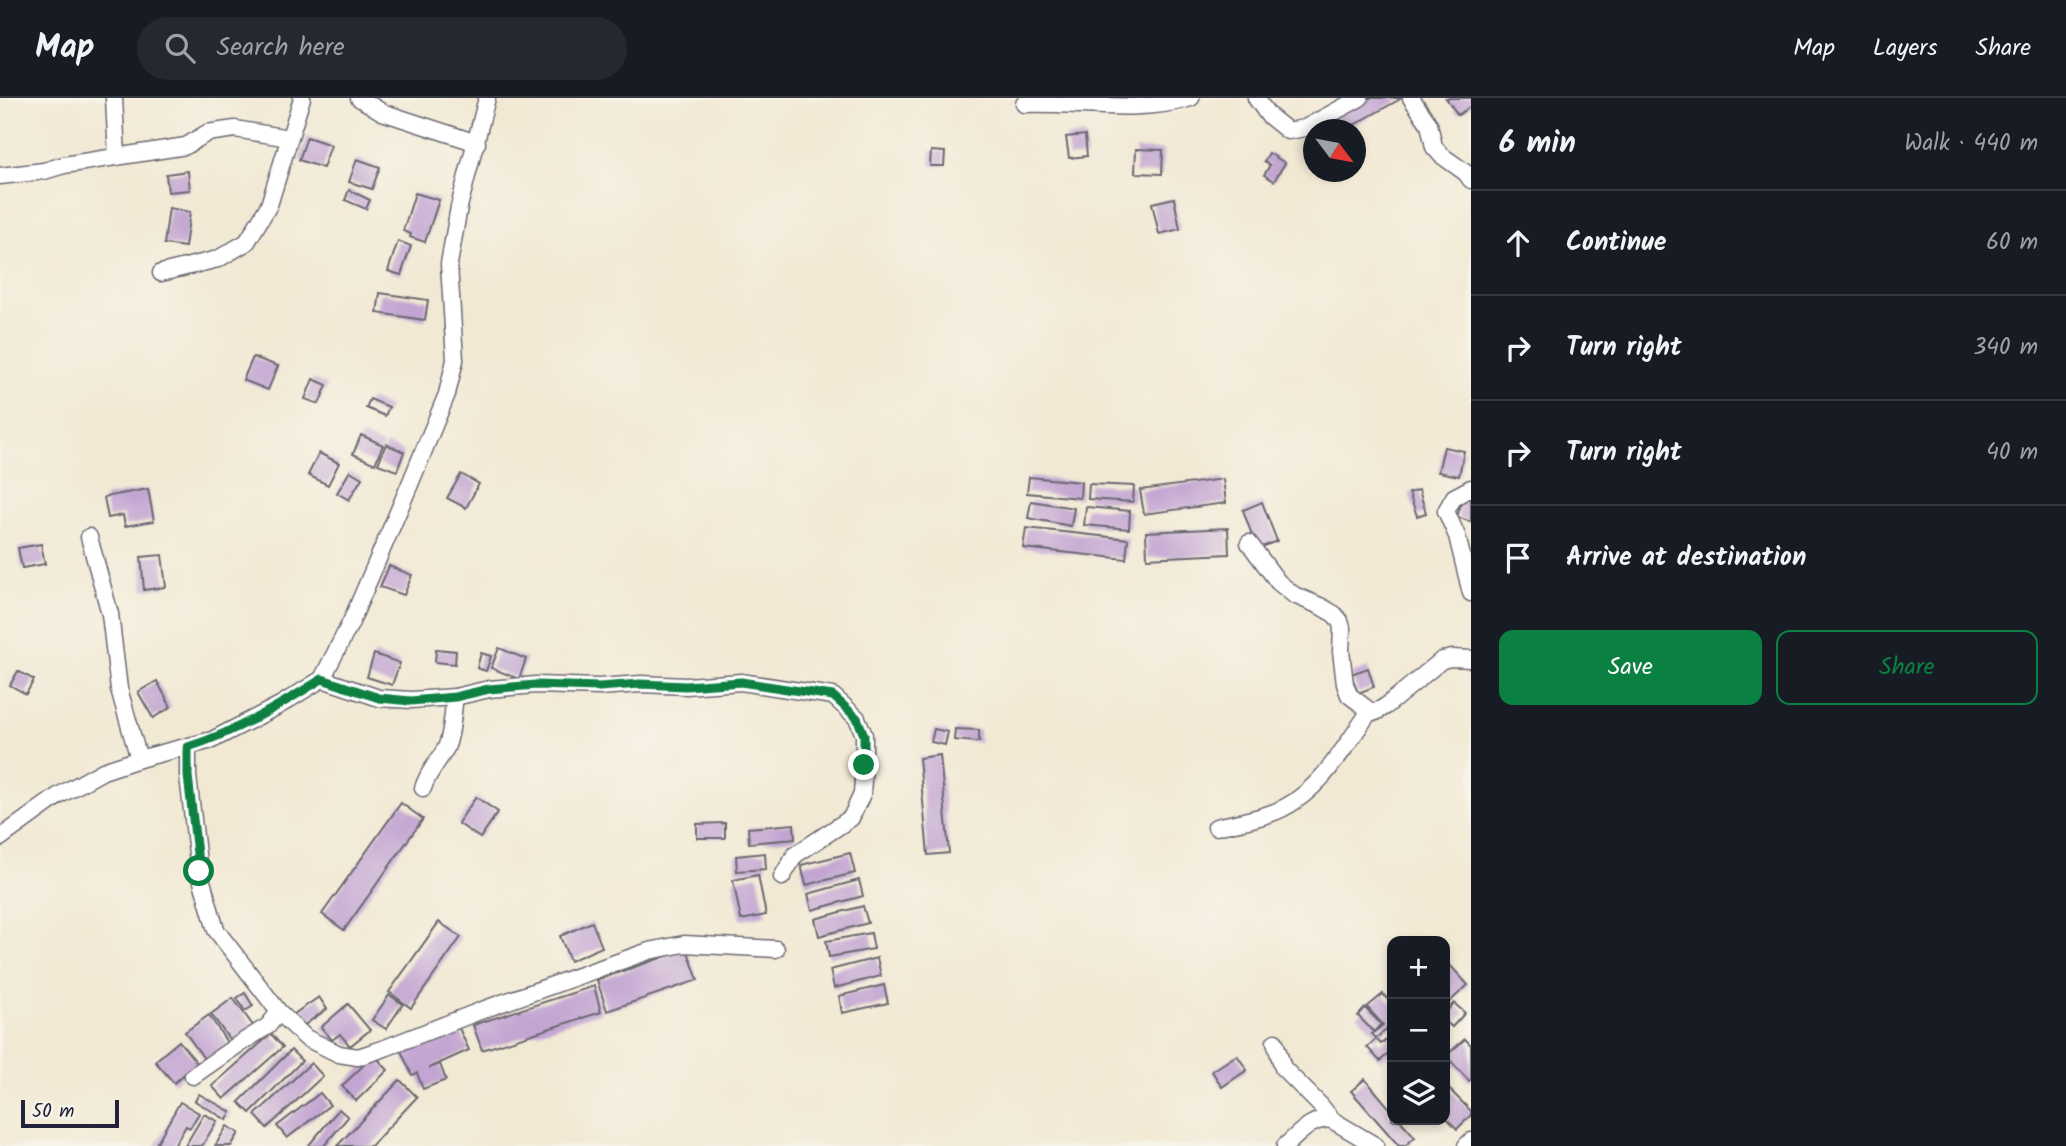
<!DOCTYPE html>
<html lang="en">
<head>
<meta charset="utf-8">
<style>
	body { margin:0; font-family:Kalam,sans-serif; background:#242831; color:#f1f3f6 }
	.controls { position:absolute; right:21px; bottom:21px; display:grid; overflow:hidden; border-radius:14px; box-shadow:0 4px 10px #0003 }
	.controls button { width:63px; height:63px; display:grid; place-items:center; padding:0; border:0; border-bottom:2px solid #363941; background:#171b24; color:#f1f3f6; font:35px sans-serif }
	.compass { position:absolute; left:1303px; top:21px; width:63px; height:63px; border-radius:50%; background:#171b24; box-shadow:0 4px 10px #0003; rotate:122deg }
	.scale { position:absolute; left:21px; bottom:18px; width:98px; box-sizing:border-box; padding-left:7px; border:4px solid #22223b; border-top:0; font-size:19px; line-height:24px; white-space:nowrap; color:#22223b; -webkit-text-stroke:5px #f7f3e8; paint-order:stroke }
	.stop { position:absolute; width:21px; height:21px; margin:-16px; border:5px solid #0b8043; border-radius:50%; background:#fff }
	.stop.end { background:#0b8043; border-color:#fff; box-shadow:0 2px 7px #0008 }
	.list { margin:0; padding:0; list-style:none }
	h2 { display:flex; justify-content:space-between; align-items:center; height:91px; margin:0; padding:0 28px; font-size:30px }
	h2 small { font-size:23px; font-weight:400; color:#9ea1a6 }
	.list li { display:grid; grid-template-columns:46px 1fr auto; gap:21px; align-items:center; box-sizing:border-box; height:105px; padding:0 28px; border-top:2px solid #363941 }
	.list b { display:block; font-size:26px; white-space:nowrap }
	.list em { font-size:23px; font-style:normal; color:#9ea1a6 }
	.actions { display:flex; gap:14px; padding:21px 28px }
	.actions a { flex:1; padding:16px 0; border:2px solid #0b8043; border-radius:14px; text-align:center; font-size:24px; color:#0b8043 }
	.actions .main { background:#0b8043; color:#fff }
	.icon { flex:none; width:38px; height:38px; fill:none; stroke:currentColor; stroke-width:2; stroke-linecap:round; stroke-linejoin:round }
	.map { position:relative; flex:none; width:1471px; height:1048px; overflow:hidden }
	header { display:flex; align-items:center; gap:42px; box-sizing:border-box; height:98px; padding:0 35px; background:#171b24; border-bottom:2px solid #363941 }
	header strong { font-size:33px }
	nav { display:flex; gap:38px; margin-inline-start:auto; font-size:24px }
	.search { width:490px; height:63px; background:#242831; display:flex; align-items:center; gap:18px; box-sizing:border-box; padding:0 24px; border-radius:38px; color:#9ea1a6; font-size:26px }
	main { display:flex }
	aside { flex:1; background:#171b24 }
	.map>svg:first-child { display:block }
</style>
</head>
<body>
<header>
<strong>Map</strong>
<div class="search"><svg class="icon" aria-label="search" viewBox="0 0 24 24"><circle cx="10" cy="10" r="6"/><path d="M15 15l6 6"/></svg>Search here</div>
<nav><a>Map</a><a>Layers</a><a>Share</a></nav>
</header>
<main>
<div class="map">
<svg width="1471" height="1048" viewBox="0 0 1471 1048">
	<rect width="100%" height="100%" fill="#f7f3e8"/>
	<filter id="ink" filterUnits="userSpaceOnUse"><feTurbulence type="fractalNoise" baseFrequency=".0143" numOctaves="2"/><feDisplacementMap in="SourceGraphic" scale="14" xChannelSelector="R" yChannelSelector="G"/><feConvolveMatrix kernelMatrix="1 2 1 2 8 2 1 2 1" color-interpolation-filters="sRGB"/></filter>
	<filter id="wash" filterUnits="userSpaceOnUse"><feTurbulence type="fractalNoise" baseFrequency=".00686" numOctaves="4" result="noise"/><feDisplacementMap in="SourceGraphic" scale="28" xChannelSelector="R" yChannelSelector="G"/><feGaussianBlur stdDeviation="1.57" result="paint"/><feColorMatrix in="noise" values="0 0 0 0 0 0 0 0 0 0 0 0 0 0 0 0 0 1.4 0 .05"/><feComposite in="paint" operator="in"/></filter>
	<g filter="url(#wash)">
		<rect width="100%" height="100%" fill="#f2e9d4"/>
		<g id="blocks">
			<g fill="#c2a5d2">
				<polygon points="1369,0 1402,0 1345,32 1335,32 1330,22"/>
				<polygon points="1446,0 1471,0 1471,8 1458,17"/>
				<polygon points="1085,37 1087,58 1069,60 1066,39"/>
				<polygon points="307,39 331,47 323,70 299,62"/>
				<polygon points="1136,51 1163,52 1162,76 1135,75"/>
				<polygon points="931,53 945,54 944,68 930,68"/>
				<polygon points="1269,55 1285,65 1274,83 1264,77 1270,67 1264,64"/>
				<polygon points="357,61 380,69 372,91 349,84"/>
				<polygon points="188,73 190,92 168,94 166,76"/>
				<polygon points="349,92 370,102 366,111 345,102"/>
				<polygon points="415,95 439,102 425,144 410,139 411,136 403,133"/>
				<polygon points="1174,100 1180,131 1159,136 1152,105"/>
				<polygon points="169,110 190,114 185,149 164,146"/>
				<polygon points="398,143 411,148 401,177 388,173"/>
				<polygon points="380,195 428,202 425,222 377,215"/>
				<polygon points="253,259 278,268 268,292 243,282"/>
				<polygon points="313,281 327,287 319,306 305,301"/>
				<polygon points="370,301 389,309 385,318 366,310"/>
				<polygon points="361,337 383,347 375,366 353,356"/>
				<polygon points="386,346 404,354 397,373 378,366"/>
				<polygon points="1444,349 1464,353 1459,378 1438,374"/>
				<polygon points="319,355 339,365 328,387 308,377"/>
				<polygon points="350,373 362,380 349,402 337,395"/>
				<polygon points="461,376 479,386 466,410 447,400"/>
				<polygon points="1029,379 1081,384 1080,400 1027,395"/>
				<polygon points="1223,381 1226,405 1144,416 1140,392"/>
				<polygon points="1089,386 1134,388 1133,404 1088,401"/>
				<polygon points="148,391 154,423 125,428 123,417 108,420 104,399"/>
				<polygon points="1419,392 1426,415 1417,418 1409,395"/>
				<polygon points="1463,399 1471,401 1471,424 1457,419"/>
				<polygon points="1031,403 1074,410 1071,428 1028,420"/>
				<polygon points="1262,404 1277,443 1257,451 1243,412"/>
				<polygon points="1086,409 1130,413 1129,431 1084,427"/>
				<polygon points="1026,430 1128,441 1126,461 1023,450"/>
				<polygon points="1228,430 1229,456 1147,460 1146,434"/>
				<polygon points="41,446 45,466 22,470 18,450"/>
				<polygon points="162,457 166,489 144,492 141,459"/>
				<polygon points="389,468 412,477 404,497 380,489"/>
				<polygon points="499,550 526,561 519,581 491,570"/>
				<polygon points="436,551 456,553 455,566 435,564"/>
				<polygon points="481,555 491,558 486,573 477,570"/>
				<polygon points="374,556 400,565 392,587 367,579"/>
				<polygon points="1368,570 1374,589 1358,595 1351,576"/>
				<polygon points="18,573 34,582 26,596 10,587"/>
				<polygon points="157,583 171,609 153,620 138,594"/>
				<polygon points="934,631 948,634 945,647 931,644"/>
				<polygon points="955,631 979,632 979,644 954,642"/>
				<polygon points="940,657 949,755 928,757 919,660"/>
				<polygon points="476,699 498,714 480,740 458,725"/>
				<polygon points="401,705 423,721 344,832 322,816"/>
				<polygon points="725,725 725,740 697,740 697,726"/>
				<polygon points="794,726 795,741 749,745 748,730"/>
				<polygon points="765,755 766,771 737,773 736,758"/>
				<polygon points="850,755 855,775 806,787 801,767"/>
				<polygon points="758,777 766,817 741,822 733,782"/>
				<polygon points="859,782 863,798 812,812 808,796"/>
				<polygon points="863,808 868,825 819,838 815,821"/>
				<polygon points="439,824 461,839 411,910 389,894"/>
				<polygon points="592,824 602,849 570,863 560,838"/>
				<polygon points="871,835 874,851 829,859 826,843"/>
				<polygon points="687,851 698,882 607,913 597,882"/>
				<polygon points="877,860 881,878 834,890 830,872"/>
				<polygon points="1449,866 1468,887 1445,908 1445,870"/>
				<polygon points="884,887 888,905 842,915 839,898"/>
				<polygon points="594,888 601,914 482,952 473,927"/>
				<polygon points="245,895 253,908 245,913 237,900"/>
				<polygon points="1383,896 1392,906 1392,927 1376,940 1372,936 1383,927 1367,909"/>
				<polygon points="389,897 403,906 386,931 372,922"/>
				<polygon points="319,899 327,911 303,928 294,916"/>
				<polygon points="233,900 254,929 232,945 211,916"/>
				<polygon points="1454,905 1465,915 1452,929 1445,923 1445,915"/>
				<polygon points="348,906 370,932 350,948 340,936 332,942 321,929"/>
				<polygon points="1365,910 1381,926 1374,934 1358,918"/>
				<polygon points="209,917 228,946 205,962 185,934"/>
				<polygon points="458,928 469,952 429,970 440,966 446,982 423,991 417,975 412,977 401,953"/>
				<polygon points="271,936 283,949 224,1001 212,988"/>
				<polygon points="1392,937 1392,960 1388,956 1380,963 1367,949 1376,941 1381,946"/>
				<polygon points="1465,941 1471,947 1471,981 1469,983 1446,958"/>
				<polygon points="179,943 197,965 174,985 155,963"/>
				<polygon points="291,952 302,963 250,1015 239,1004"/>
				<polygon points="374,957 388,972 356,1003 342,988"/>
				<polygon points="1237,957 1247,972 1222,989 1212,973"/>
				<polygon points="311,965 323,978 267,1030 255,1017"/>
				<polygon points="1365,981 1392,1013 1392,1022 1400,1022 1415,1039 1405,1048 1399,1048 1351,993"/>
				<polygon points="400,982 417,999 371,1048 337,1048"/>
				<polygon points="1445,987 1471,1013 1471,1017 1457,1031 1445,1018"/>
				<polygon points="320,995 330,1007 287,1040 277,1028"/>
				<polygon points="199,996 231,1014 227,1022 195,1003"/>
				<polygon points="180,1004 199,1015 190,1030 186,1028 174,1048 155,1048"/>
				<polygon points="339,1011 348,1019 324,1048 310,1048 309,1047"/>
				<polygon points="204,1016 217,1023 202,1048 185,1048"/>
				<polygon points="227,1028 239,1035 231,1048 215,1048"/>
			</g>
		</g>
	</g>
	<g filter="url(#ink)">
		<use href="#blocks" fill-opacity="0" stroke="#6b6871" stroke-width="2"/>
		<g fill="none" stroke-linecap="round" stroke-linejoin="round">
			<g stroke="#6b6871" stroke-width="19">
				<g id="street">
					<polyline points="114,0 117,59"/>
					<polyline points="359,0 382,14 477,45"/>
					<polyline points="1256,0 1268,17 1288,33 1305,30 1360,0"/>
					<polyline points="1411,0 1429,26 1434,49 1441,57 1466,75 1471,82"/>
					<path d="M1024 6C1079 4 1138 16 1191 0"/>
					<polyline points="0,78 44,73 64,67 186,48 207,35 235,31 289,40"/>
					<polyline points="161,175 218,161 247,144 269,107 302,0"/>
					<polyline points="1471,390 1454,399 1446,413 1457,438 1471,495"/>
					<polyline points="89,439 110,516 119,591 139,661"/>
					<polyline points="1249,445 1278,484 1294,497 1320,508 1334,516 1340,523 1342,530 1341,553 1345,586 1349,597 1370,613 1376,614 1386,608 1442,562 1452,560 1471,561"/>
					<path d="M322 581 379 600 411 602 455 599C452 616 453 634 446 650 438 664 428 674 423 690"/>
					<polyline points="455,599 489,591 536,587 599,589 641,586 686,588 741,584 833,598 857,620 864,637 864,667 862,696 851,720 795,757 782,779"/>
					<polyline points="188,649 188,678 199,773 216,832 279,914 306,940 339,956 358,959 385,950 485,911 649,853 684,846 776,851"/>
					<path d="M1216 729C1234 725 1252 722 1269 716 1316 701 1343 651 1370 613"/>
					<polyline points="0,740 58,698 103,673 139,661 212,642 280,607 322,581 351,524 410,386 447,296 455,262 449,166 459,109 487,0"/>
					<polyline points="1275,944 1283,970 1321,1008 1332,1022 1376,1048"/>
					<polyline points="193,978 239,946 268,928 279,914"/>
					<path d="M1285 1048C1298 1037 1313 1018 1332 1022"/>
					<polyline points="1466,1048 1471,1043"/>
				</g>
			</g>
			<use href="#street" stroke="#fff" stroke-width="16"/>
		</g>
	</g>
	<g fill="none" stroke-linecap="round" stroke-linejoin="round" filter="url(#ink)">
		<path stroke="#0b8043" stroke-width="9" d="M199 773 188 678V649C236 634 280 607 322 581L379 600 411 603 455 599 489 591 536 587 599 589 640 586 686 588 741 584 833 598 857 620 864 637V667"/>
	</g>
</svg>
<div class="controls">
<button>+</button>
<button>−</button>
<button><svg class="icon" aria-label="layers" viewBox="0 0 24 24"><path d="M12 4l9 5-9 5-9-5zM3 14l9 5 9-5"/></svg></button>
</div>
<svg class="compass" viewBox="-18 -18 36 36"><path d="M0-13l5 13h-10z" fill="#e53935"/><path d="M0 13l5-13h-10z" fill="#9ea1a6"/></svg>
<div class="scale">50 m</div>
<div class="stop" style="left:199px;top:773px"></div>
<div class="stop end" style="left:864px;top:667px"></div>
</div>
<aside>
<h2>6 min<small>Walk · 440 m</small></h2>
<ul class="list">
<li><svg class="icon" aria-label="ahead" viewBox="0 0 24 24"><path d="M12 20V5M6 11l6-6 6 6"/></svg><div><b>Continue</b></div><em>60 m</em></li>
<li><svg class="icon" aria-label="right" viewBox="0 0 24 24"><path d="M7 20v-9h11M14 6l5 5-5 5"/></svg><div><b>Turn right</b></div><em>340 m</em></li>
<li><svg class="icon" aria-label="right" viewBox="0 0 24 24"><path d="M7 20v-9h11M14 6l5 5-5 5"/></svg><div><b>Turn right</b></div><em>40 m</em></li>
<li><svg class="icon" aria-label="arrive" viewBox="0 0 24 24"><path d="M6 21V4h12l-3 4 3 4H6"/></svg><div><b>Arrive at destination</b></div></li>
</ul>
<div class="actions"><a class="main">Save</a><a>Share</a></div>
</aside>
</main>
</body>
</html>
